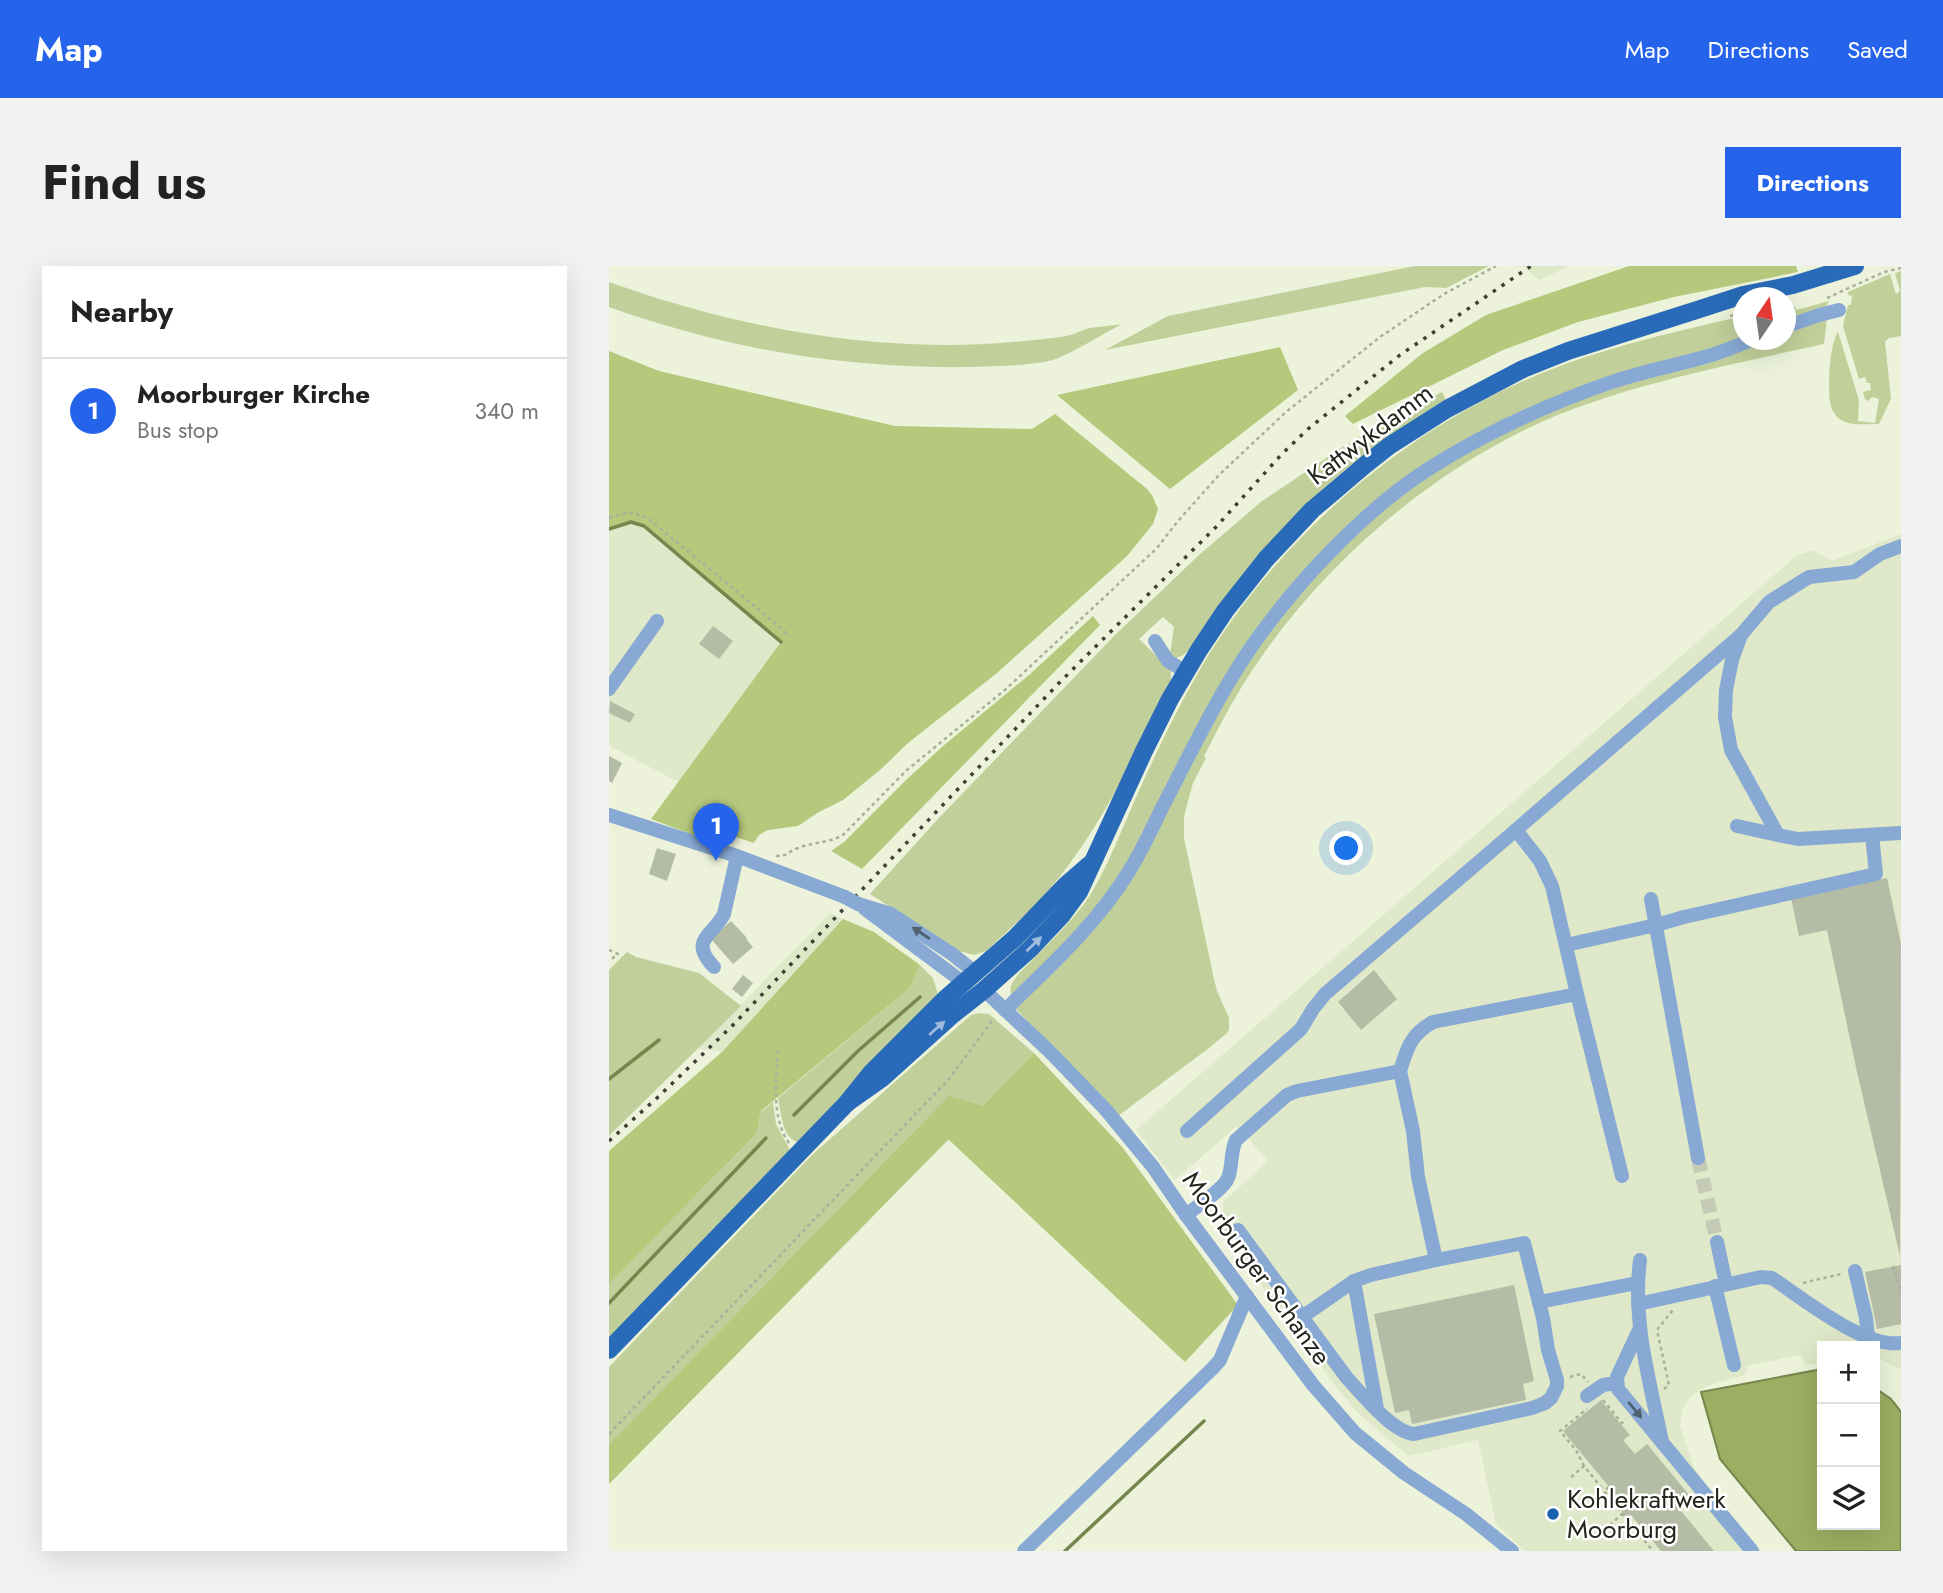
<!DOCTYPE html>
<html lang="en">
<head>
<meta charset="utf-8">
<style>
	body { margin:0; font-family:Jost,sans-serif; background:#f2f2f2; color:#222 }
	.controls { position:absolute; right:21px; bottom:21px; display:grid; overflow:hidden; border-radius:0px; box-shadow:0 7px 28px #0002 }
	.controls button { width:63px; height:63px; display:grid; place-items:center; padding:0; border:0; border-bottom:2px solid #e0e0e0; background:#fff; color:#222; font:35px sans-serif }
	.compass { position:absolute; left:1124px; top:21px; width:63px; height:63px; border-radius:50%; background:#fff; box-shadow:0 7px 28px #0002; rotate:13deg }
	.you { position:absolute; left:738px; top:583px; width:24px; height:24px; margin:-18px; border:5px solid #fff; border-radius:50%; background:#1a73e8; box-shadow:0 0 0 10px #1a73e833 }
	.badge { display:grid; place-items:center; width:46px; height:46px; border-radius:50%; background:#2563eb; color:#fff; font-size:23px; font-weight:700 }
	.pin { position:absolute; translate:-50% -58px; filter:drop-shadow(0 2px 4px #0008) }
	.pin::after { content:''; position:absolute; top:37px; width:24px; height:21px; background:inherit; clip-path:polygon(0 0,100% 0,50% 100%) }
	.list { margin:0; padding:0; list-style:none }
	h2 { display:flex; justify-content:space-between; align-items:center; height:91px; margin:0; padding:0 28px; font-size:30px }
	h2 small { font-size:23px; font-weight:400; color:#767676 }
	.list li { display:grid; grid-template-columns:46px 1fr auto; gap:21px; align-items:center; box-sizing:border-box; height:105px; padding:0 28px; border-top:2px solid #e0e0e0 }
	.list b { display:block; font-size:26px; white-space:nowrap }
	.list p { margin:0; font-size:23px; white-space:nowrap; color:#767676 }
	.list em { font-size:23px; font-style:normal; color:#767676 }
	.icon { flex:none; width:38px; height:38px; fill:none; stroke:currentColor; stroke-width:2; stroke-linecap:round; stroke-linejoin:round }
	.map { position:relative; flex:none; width:1292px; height:1285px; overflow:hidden; border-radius:0px }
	header { display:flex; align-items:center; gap:42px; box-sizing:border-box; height:98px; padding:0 35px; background:#2563eb; color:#fff }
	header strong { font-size:33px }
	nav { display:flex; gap:38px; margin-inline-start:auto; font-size:24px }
	.intro { display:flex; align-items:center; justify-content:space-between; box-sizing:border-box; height:168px; padding:0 42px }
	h1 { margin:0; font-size:49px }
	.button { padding:18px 32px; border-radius:0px; background:#2563eb; color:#fff; font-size:24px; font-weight:700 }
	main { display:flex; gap:42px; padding:0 42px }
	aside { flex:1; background:#fff; border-radius:0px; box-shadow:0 7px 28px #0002 }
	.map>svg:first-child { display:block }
</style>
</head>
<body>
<header>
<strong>Map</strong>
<nav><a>Map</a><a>Directions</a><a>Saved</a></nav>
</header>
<div class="intro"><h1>Find us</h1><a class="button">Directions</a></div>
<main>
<aside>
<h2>Nearby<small></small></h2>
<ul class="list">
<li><span class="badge">1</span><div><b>Moorburger Kirche</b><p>Bus stop</p></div><em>340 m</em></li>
</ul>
</aside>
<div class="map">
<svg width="1292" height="1285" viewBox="0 0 1292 1285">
	<rect width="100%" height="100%" fill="#ecf3da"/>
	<g fill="#dfe8c8">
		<polygon points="914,0 960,0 930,14"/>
		<polygon points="22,256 35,260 172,376 70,516 0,480 0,263"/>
		<polygon points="1292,268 1292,1104 1266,1090 1266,1080 1213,1080 1213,1097 1197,1099 1191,1089 1138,1100 1136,1109 1098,1120 1081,1131 1073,1145 1071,1160 1085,1201 1097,1219 1152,1285 916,1285 887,1258 869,1174 799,1190 749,1147 728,1122 611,964 615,935 659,895 628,860 566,914 527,864 1187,290 1204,284 1223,295"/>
		<polygon points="221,647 234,653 114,785 89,783"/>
	</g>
	<g fill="#c1cf9a">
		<polygon points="806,0 880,0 837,22 816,21 496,84 559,50"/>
		<path d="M1292 5V70L1280 72 1276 76 1282 133 1270 158C1258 158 1242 160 1232 154 1226 150 1222 143 1221 136 1219 120 1220 79 1229 66L1250 134 1249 155 1266 157 1270 133 1263 131 1259 135 1256 133 1254 126 1262 124 1261 117H1258L1256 111 1250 113 1234 60 1239 39H1242L1243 30 1239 29V26L1281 8 1287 28 1291 25 1286 7Z"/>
		<path d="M0 16C129 62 267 88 404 76 423 74 443 73 462 69 467 67 472 65 477 63 490 60 501 60 513 58 494 68 467 85 447 93 426 100 384 100 362 101 236 103 118 83 0 41Z"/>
		<path d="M1220 35C1214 50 1190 50 1177 52L1176 47Z"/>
		<path d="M1134 50V73L1104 90 1150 74H1176L1177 64 1218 52 1215 78C1130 97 1045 113 964 143 826 195 695 310 622 439 613 455 604 473 595 490L597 492 584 517 579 535 575 551V572L605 713 608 725 620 752V764L618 767 600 782 509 850 407 743 490 644 402 729C401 724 401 720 405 714 410 706 419 699 426 691 448 669 472 647 487 619 503 590 515 558 529 527 548 484 569 441 593 400 672 267 806 154 951 100 1010 78 1073 64 1134 50Z"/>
		<path d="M833 126 837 134C779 169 722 209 678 260 644 299 614 342 582 382L573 390 567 392 561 388 565 361 554 351 530 373 560 402 562 406V418C525 490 492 563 439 625 420 646 398 665 377 685L365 689 350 685 261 628 328 554 505 370 590 289 653 235 735 180 802 141Z"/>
		<polygon points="18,686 27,691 90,707 132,740 0,870 0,704"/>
		<path d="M311 699 324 712 330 732 188 876C173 871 172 846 169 832L301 722Z"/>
		<polygon points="371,747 380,748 425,787 0,1218 0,1101 204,888 362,749"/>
		<polygon points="164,836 167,858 181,884 0,1074 0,1018 148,867 152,846"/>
	</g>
	<g fill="#b5c87c">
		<polygon points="1020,0 1187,0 1189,6 1065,31 969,56 894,84 744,158 736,150 814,87 877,49"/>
		<polygon points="671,81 689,124 561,223 448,129"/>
		<polygon points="0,85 50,105 286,160 423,163 446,148 538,223 543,229 549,243 544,258 518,290 388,407 299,477 271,504 234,534 210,546 189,560 159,564 150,569 145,577 102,563 90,571 42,553 172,376 35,260 22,256 0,263"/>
		<polygon points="484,350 491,359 253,603 222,585 235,576 296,515 334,480 420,409"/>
		<polygon points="234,653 265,666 311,699 301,722 152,845 148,867 0,1018 0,885 114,785"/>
		<polygon points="425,787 514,882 629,1039 576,1096 339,873 0,1218 0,1179 340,830 373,840"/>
	</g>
	<polygon fill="#9cae62" stroke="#78854d" stroke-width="2" points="1213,1103 1213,1259 1266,1259 1266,1122 1282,1133 1292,1146 1292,1285 1187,1285 1111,1193 1092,1126"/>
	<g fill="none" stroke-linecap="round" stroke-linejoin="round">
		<g stroke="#78854d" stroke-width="3.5">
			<polyline points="0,263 22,256 35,260 172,376"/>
			<polyline points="0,813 50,774"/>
			<polyline points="185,849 249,785 311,731"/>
			<polyline points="0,1037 157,872"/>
			<polyline points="456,1285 595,1155"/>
		</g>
	</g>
	<g fill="#b5bca5">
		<polygon points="104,360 124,375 110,393 90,378"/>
		<polygon points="1,435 26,448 21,457 0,447"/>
		<polygon points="0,490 13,497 3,517 0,515"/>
		<polygon points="48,582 67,588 58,615 40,608"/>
		<polygon points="1278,612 1292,678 1291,990 1248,806 1218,664 1190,670 1182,632"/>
		<polygon points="122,655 138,672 137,673 144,681 124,698 102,673"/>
		<polygon points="765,704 788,733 752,764 729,736"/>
		<polygon points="134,709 144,717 133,731 123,723"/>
		<polygon points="1292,999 1292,1058 1268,1063 1256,1006"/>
		<polygon points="905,1019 925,1115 914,1118 917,1134 803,1158 800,1144 786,1147 765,1048"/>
		<polygon points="992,1134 1021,1169 1014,1174 1026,1188 1038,1178 1081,1230 1068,1240 1105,1285 1052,1285 1022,1249 1018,1252 1010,1242 1015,1239 954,1165"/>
	</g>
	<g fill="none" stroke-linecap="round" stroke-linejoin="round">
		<polyline stroke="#c4cab4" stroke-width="14" stroke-dasharray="14 7" stroke-linecap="butt" points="1089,892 1108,976"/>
		<g stroke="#aab09c" stroke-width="2.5" stroke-dasharray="3.5 3.5" stroke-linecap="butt">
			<polyline points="1218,32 1275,6 1292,2"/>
			<polyline points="1176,44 1188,42"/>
			<polyline points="1121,50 1134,47"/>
			<path d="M0 252C19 246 24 244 41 254L172 362 180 371"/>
			<path d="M167 590C178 591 180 585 189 582 204 576 220 577 234 569L298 504 397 423 548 282 569 255 611 208 677 146 771 71 835 28 887 0"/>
			<polyline points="0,684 9,688 0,695"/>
			<path d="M169 785C167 816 162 851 180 877"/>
			<polyline points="1284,1000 1292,1024"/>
			<polyline points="1194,1017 1232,1008"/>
			<polyline points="961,1111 972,1108 979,1116"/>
			<polyline points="1055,1123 1060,1119 1048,1064 1064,1044"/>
			<polyline points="994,1134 1013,1157 1017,1153"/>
			<polyline points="0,1168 340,813 385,752"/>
			<polyline points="975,1200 967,1184 951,1165 978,1143"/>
			<polyline points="962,1211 975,1200 995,1225"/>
			<polyline points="1000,1221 995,1225 1044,1285"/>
			<polyline points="1001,1259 1014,1247"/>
		</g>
		<g stroke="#87a9d4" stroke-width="14">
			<polyline points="1176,61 1210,49 1230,44"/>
			<polyline points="1132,369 1123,394 1117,424 1116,451 1122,484 1169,569 1189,573 1292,567"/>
			<polyline points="546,375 559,395 577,406"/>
			<polyline points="0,423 48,355"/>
			<polyline points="0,549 128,590 236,631"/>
			<polyline points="1128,560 1169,569"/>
			<polyline points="907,564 1132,369 1160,336 1200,311 1245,306 1271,288 1292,280"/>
			<polyline points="1042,633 1089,892"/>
			<polyline points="249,638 282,648 343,688 367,707"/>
			<polyline points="256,643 355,717"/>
			<polyline points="957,679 1047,659 1075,651 1267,608 1263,569"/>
			<path d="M105 701C79 674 104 670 115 648L128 590"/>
			<polyline points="375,724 440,785 497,844 544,901 577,949 704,1119 746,1167 795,1207 857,1248 903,1285"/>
			<path d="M396 744C440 701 486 660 519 607 531 588 541 567 551 546 580 490 607 432 643 380 687 317 756 243 821 202 876 167 935 140 997 118 1030 106 1065 100 1099 90 1114 86 1129 79 1143 74"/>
			<path d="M791 805C798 782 802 768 824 756L968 728"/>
			<polyline points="578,865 692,763 704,743 716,728 907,564 931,595 943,620 968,728 1013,910"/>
			<path d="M577 949C588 940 614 924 619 912 624 900 621 886 627 874L678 829 688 825 791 805 804 865 809 911 827 994 762 1009 745 1015 693 1051"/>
			<path d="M629 964 738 1112C753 1128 783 1166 805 1168L923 1142 936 1137 942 1132 948 1120V1114L939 1084 934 1052 915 977 827 994"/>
			<polyline points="1108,976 1117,1018"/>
			<path d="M1031 994C1023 1057 1041 1115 1053 1176"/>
			<polyline points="1246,1005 1257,1052 1259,1071"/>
			<polyline points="745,1015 768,1143"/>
			<polyline points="1106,1020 1125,1099"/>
			<polyline points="930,1036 1028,1017"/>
			<path d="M1029 1038 1152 1011 1163 1012C1194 1033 1255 1082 1292 1077"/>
			<polyline points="1030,1064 1008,1111 1009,1123 1143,1285"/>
			<polyline points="978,1130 994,1119 1008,1117"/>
			<polyline points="415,1285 603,1103 611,1094 638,1030"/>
		</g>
		<g stroke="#296bb8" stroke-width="18">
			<polyline points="238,837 272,813 342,750 375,724 421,683 453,649 470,626 535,485 561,433 590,384 616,345 657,293 703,244 756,199 780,180 838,143 914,103 959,85 1091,43 1134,29 1184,19 1246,0"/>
			<polyline points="0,1084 238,837 263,806 336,733 406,672 457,619 480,599"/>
		</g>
		<polyline stroke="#3c4035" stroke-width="3.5" stroke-dasharray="3.5 7" stroke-linecap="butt" points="0,875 48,832 123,760 451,416 607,261 672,189 699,163 791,89 922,0"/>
		<polyline stroke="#87a9d4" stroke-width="14" points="236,631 249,638"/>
	</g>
	<defs><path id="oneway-solid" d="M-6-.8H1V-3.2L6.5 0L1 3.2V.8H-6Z" transform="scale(1.75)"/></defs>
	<g fill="#50616f">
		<use href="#oneway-solid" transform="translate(312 667) rotate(-147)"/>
		<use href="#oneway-solid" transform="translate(1026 1144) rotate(50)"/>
	</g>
	<g fill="#9fbcdf">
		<use href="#oneway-solid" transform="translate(425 678) rotate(-44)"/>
		<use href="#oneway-solid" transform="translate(328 762) rotate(-42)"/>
	</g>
	<circle fill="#175faf" stroke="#fff" stroke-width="2.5" cx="944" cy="1248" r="7"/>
	<g text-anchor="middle" stroke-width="5" stroke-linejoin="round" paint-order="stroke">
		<g font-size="26" fill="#23261d" stroke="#fff">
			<text transform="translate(761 168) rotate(-37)" y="9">Kattwykdamm</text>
			<text transform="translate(648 1002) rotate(54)" y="9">Moorburger Schanze</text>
		</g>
		<g font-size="26" fill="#23261d" stroke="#fff" text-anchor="start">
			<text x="958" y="1242">Kohlekraftwerk<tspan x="958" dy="30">Moorburg</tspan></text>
		</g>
	</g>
</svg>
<div class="controls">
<button>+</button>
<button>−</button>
<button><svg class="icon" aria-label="layers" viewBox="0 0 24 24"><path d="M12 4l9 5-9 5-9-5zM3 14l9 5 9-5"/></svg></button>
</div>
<svg class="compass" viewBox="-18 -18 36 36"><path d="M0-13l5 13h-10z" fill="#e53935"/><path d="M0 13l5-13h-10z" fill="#767676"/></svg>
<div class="you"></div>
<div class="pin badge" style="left:107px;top:595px">1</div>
</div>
</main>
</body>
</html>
